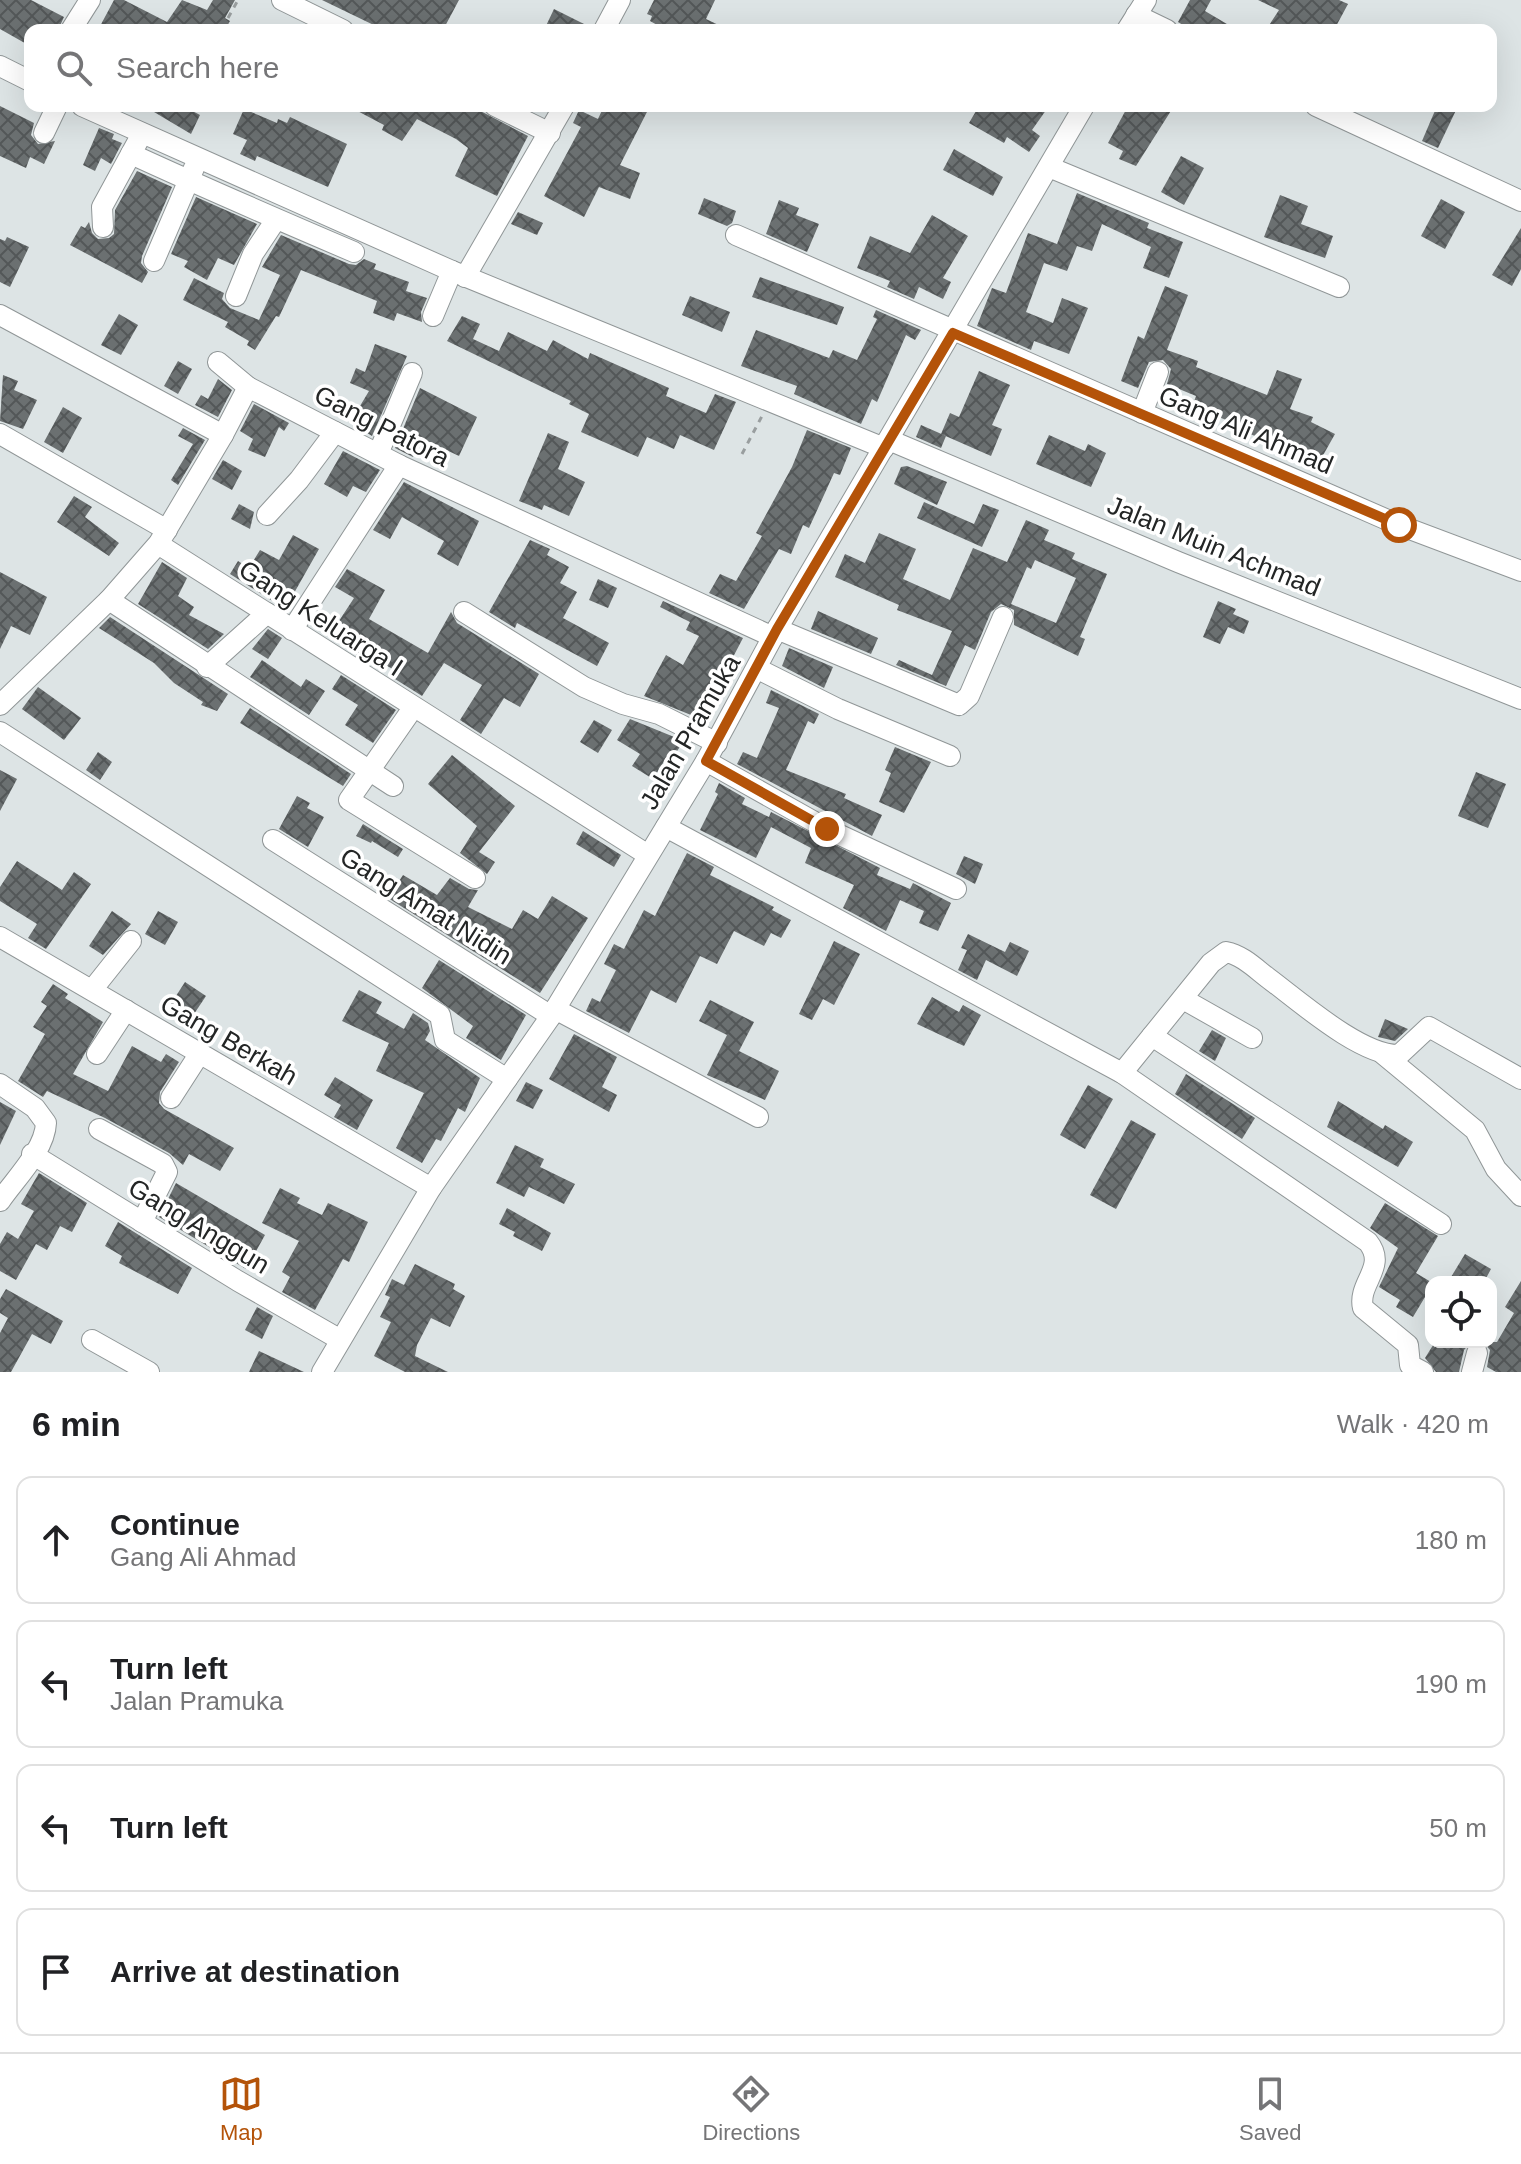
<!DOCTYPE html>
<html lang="en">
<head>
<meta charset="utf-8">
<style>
	body { margin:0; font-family:Arial,sans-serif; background:#f6f6f6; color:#202124 }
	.controls { position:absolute; right:24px; bottom:24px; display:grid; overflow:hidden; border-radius:16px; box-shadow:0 8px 32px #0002 }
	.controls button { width:72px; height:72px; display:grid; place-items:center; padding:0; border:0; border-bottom:2px solid #e0e0e0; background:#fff; color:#202124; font:40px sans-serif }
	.stop { position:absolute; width:24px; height:24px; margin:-18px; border:6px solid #b45309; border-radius:50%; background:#fff }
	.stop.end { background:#b45309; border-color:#fff; box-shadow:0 2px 8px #0008 }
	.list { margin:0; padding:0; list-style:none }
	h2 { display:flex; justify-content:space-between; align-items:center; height:104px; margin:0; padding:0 32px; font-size:34px }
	h2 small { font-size:26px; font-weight:400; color:#757577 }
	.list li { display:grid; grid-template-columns:52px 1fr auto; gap:24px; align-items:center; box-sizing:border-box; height:128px; margin:0 16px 16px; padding:0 16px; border:2px solid #e0e0e0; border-radius:16px }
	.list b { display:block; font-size:30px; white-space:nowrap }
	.list p { margin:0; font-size:26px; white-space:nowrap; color:#757577 }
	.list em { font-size:26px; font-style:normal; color:#757577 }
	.icon { flex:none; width:44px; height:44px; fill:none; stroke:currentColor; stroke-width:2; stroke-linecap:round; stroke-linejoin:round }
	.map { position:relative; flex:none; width:1521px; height:1372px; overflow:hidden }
	.search { position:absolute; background:#fff; box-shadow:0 8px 32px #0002; left:24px; right:24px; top:24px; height:88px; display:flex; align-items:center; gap:20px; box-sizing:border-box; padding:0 28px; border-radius:16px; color:#757577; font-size:30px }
	.sheet { height:680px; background:#fff }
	nav { display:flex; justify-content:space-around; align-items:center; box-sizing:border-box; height:112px; border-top:2px solid #e0e0e0; background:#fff; font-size:22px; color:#757577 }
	nav a { display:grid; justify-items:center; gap:4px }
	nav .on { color:#b45309 }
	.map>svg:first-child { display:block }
</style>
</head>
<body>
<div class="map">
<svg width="1521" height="1372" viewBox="0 0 1521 1372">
	<defs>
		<pattern id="building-cross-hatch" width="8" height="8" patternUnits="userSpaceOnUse" patternTransform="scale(2)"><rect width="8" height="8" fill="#6b7071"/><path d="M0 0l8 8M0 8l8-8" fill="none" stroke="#535758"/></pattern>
	</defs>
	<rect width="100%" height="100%" fill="#dde4e5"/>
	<g fill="url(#building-cross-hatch)" fill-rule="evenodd">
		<polygon points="0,0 31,0 64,17 58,30 30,30 30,46 0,29"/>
		<polygon points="114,0 124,0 167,22 182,0 207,10 213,0 235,0 225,18 230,21 225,30 98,30"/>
		<polygon points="322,0 459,0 443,30 384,30"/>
		<polygon points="654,0 715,0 706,19 729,30 657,30 659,26 650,21 652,16 647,14"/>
		<polygon points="1190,0 1211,0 1205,11 1237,30 1191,30 1178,22"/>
		<polygon points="1258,0 1339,0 1348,4 1334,30 1266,30 1279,10"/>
		<polygon points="554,9 592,28 591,30 544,30"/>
		<polygon points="0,106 34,123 31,135 38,144 55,141 44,164 30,157 26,168 0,156"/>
		<polygon points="144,106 183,106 200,115 191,134"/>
		<polygon points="348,106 471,106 528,136 497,196 455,176 468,148 456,139 417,119 402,141 382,130 384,125"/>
		<polygon points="604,106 650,106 620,165 640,173 630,199 599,187 584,217 544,196 581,127 573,123 579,110 598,119"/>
		<polygon points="979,106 1049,106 1032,130 1040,136 1029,152 1007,137 1004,143 969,123"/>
		<polygon points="1128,106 1174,106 1136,166 1119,159 1123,151 1108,143"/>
		<polygon points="1437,106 1458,106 1438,148 1422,141"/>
		<polygon points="244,109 277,123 278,119 287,123 290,117 347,144 328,187 257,156 255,161 240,154 247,140 233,134"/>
		<polygon points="99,128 114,134 112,139 122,143 111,164 101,158 95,171 83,165"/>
		<polygon points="954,149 1003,177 993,196 943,170"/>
		<polygon points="1181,156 1204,168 1184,205 1161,192"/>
		<polygon points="137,171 172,187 142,256 141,263 148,272 142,283 70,245 81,226 85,228 89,222 92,233 98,239 109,238 114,234 115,210"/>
		<polygon points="1077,193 1149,223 1147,228 1183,242 1169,278 1143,268 1151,247 1102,224 1092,251 1077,246 1067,271 1044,263 1026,312 1053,323 1062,298 1088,308 1069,354 1034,341 1031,350 977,326 992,288 1006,293 1028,233 1057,244"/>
		<polygon points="1280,195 1308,206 1301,224 1333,236 1325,258 1264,237"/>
		<polygon points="196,197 257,224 234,265 218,258 207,280 184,267 188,261 171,254"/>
		<polygon points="704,198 736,211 732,223 727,226 698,214"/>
		<polygon points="1441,199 1465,212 1445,249 1421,236"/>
		<polygon points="779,200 799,208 796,215 819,224 807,252 766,234"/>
		<polygon points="518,212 543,223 537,235 511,224"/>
		<polygon points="932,215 968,236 943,278 951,282 943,299 919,287 914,299 887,287 890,281 857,268 870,236 910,253"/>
		<polygon points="1521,228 1521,269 1512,286 1492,275"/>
		<polygon points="281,235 349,264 356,265 364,259 376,264 374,269 409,282 406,291 427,298 421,312 422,322 397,313 394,321 373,313 377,301 301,270 279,317 276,316 255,350 247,345 249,341 225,327 228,322 183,300 194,278 224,293 222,299 230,308 259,320 280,275 262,267"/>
		<polygon points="7,237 29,247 10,287 0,282 0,239 5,241"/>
		<polygon points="760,277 844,307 837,325 752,297"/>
		<polygon points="1165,286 1188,295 1167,350 1198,361 1196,367 1267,395 1277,370 1302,379 1290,409 1313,417 1311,422 1335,434 1317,466 1281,452 1283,447 1235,428 1237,424 1192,407 1196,396 1167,384 1171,369 1163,360 1149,362 1138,388 1121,381 1138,336 1144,339"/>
		<polygon points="690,296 730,312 722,332 682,315"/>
		<polygon points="876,310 921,330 915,340 906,335 877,402 872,399 861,424 794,394 797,386 741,366 756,330 829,358 833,350 857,360 877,319 873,317"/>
		<polygon points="119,314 138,325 121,355 101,345"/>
		<polygon points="462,316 480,324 473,339 499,351 508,332 547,351 553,340 588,359 590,353 669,388 666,396 706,413 715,394 736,402 714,450 680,435 674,449 647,437 638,457 581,432 589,414 569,404 571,401 447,341"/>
		<polygon points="375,344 407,356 372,436 359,428 366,416 357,411 369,391 350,383 356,368 365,372"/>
		<polygon points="178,361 192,369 178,394 164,386"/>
		<polygon points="979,371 1010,385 992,425 1002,429 991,456 941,434 950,413 959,417"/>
		<polygon points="3,375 18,381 14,390 37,400 23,429 0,421"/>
		<polygon points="218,379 232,390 218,417 195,405 201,395 208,399"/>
		<polygon points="420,388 477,417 459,456 423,439 413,457 395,448"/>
		<polygon points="254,404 289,423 284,431 279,427 265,457 248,450 253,439 240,431"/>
		<polygon points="63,407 82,418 63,453 44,442"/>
		<polygon points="921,425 946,436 941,448 916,437"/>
		<polygon points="183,428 205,440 178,485 171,480 193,444 178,436"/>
		<polygon points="807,430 851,448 840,475 834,473 809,528 803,525 791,554 779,549 744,609 709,593 720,574 736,581 762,536 756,533 792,467"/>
		<polygon points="548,433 569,442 558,469 585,482 569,516 544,505 542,510 519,501"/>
		<polygon points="1049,435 1085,451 1088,444 1106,453 1091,487 1036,464"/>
		<polygon points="343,451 380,470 366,492 353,486 347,497 324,484"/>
		<polygon points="223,460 242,471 232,490 212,479"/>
		<polygon points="907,466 947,482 937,505 894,484 901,467"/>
		<polygon points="404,482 479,521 458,566 437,554 444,541 402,517 390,539 373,530"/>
		<polygon points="74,496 92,507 85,517 119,543 109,556 57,522"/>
		<polygon points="924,502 974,524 983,504 999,510 982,547 917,518"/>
		<polygon points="239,504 254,512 250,529 231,519"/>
		<path d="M1026 520 1049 530 1044 540 1075 553 1072 559 1107 574 1080 637 1085 639 1078 656 1014 625V610L1001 604 991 612 975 650 965 645 946 686 896 665 899 660 932 675 952 631 897 610 899 605 835 577 845 554 865 563 879 533 916 549 903 579 950 600 973 548 1007 562ZM1035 560 1076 578 1056 623 1011 604 1027 567 1031 569Z"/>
		<polygon points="293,535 319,549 285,609 230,574 238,561 249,568 260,550 279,560"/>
		<polygon points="530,540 550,549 547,555 569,567 560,583 577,592 563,618 609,643 597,666 517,623 515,628 489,612"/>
		<polygon points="162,562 187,578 178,596 194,607 189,615 224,634 208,649 138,604"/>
		<polygon points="347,569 385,590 369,619 428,653 451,612 457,623 539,674 520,707 504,698 481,734 460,720 482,685 444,663 422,696 395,679 399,673 374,658 371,664 333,639 341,626 337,624 354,598 335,587"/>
		<polygon points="0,572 47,597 30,635 11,626 0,649"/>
		<polygon points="598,579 617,588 608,608 589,600"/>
		<polygon points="663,601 743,638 732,659 738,662 728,680 718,675 691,715 644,696 666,655 683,665 699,636 686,630 690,622 660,607"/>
		<polygon points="1218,601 1236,609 1233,614 1249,621 1244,634 1228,627 1220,644 1203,637"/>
		<polygon points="818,611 878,638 871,654 811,629"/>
		<polygon points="110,617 228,694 217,711 201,705 203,702 174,683 154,663 99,628"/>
		<polygon points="268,629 282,638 268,659 252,649"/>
		<polygon points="789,648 833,667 824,688 782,666"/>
		<polygon points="262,660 301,687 306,679 325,691 309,715 250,677"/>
		<polygon points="341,675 396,710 373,743 345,725 358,705 332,689"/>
		<polygon points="38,687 81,718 64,740 22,709"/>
		<polygon points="771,690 819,714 814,724 808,721 786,770 846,794 844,798 882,815 872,836 737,764 743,752 757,758 779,708 766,703"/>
		<polygon points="250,708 351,774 343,786 240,723"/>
		<polygon points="630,719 684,741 675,754 670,752 653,779 632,766 640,754 617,740"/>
		<polygon points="594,720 612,730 598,753 580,742"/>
		<polygon points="895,747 931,762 904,813 879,802 891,773 885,770"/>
		<polygon points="98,752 112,762 100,780 86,770"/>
		<polygon points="452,755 515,806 479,852 495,862 487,874 460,853 477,826 428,784"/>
		<polygon points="0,770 17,779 0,811"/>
		<polygon points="1476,772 1506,784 1488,828 1458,816"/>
		<polygon points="719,783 745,798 742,804 769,817 771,812 880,868 877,875 910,889 913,883 951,903 938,931 919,923 924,911 900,900 886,931 843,908 854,885 805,863 811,848 771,827 756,858 700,830 718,794 715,792"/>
		<polygon points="297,796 310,803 307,808 324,817 308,847 279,829"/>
		<polygon points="363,824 403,849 398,857 372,841 371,843 356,836"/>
		<polygon points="583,831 621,855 614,867 576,844"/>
		<polygon points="687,853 714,867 710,875 774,907 772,910 791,920 781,938 771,933 764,946 734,931 717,964 700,956 676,1003 651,990 629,1033 586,1011 592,998 600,1002 616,970 604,964 614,944 624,949 644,910 655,916"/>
		<polygon points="964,856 983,864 975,884 956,874"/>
		<polygon points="17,861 62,890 74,872 91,884 46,949 28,938 37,924 0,901 0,887"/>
		<polygon points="403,875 437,895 450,878 469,889 478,890 468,907 512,929 523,910 538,919 552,896 588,918 540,993 388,898"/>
		<polygon points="112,911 131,924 103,955 89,946"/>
		<polygon points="158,911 178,922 165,945 145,934"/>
		<polygon points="968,934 1005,952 1010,942 1029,951 1017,976 986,960 977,980 958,970 967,950 961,948"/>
		<polygon points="834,941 860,954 834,1005 823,999 812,1020 799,1014"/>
		<polygon points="439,960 526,1015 501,1060 466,1038 473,1026 422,988"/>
		<polygon points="185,982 206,996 186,1026 165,1013"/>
		<polygon points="53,984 68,994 65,998 103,1022 73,1074 108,1091 132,1046 161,1062 166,1054 179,1062 160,1092 159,1103 164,1109 234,1148 220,1171 189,1154 183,1165 169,1153 105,1118 47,1091 43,1097 18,1081 45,1034 33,1027 47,1006 41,1002"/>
		<polygon points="359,990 382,1002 376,1013 404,1029 413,1013 428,1023 430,1031 425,1040 480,1078 465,1112 458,1108 441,1141 436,1139 422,1163 396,1148 424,1093 376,1071 389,1043 342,1021"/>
		<polygon points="932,997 959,1012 963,1005 981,1015 964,1046 917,1024"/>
		<polygon points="710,1000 754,1022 739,1051 779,1071 765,1100 707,1075 727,1035 699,1021"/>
		<polygon points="1385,1019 1408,1029 1395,1041 1378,1037"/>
		<polygon points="1212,1030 1226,1038 1215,1061 1199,1051"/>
		<polygon points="574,1034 617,1057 602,1087 617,1095 609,1112 549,1079"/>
		<polygon points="1186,1074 1255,1118 1242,1139 1175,1094"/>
		<polygon points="335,1077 373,1100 357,1130 334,1117 341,1105 324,1095"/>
		<polygon points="526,1082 543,1090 533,1109 516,1101"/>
		<polygon points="1088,1085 1113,1099 1085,1149 1060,1135"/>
		<polygon points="1338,1101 1383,1129 1385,1125 1413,1142 1398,1167 1327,1127"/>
		<polygon points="0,1102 16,1111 0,1145"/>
		<polygon points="1131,1120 1156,1134 1116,1209 1090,1195"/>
		<polygon points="515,1145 544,1159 540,1167 575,1184 564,1204 529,1187 524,1197 496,1183"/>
		<polygon points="39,1173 87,1203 72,1232 60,1226 47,1250 36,1244 16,1280 0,1271 0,1244 7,1232 18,1239 34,1211 21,1204"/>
		<polygon points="176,1183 265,1235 246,1269 159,1217"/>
		<polygon points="280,1188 300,1198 297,1203 322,1215 328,1203 368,1222 349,1262 343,1259 315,1310 282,1292 290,1277 282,1272 299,1241 262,1223"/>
		<polygon points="1385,1203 1438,1236 1416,1273 1431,1282 1431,1287 1413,1317 1396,1307 1400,1300 1379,1287 1398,1248 1370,1228"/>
		<polygon points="507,1208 551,1233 542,1251 513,1236 515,1232 499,1224"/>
		<polygon points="118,1222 192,1268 178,1294 119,1263 122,1256 105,1246"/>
		<polygon points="1465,1254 1491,1269 1484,1282 1448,1282"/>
		<polygon points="415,1264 455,1284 453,1289 465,1296 450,1327 431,1318 417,1345 415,1356 448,1372 405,1372 374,1356 391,1322 380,1317 390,1297 385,1295 392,1279 404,1285"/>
		<polygon points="1521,1281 1521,1372 1496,1372 1487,1367 1490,1350 1483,1342 1497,1342 1514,1313 1505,1307"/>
		<polygon points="6,1289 63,1321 51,1344 32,1334 11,1372 0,1372 0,1333 8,1318 0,1313 0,1299"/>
		<polygon points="257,1307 273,1316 262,1339 245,1330"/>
		<polygon points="1435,1342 1471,1342 1464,1350 1459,1372 1436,1372 1425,1358"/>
		<polygon points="259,1351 304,1372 249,1372"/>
	</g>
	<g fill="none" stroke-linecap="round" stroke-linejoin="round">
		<g stroke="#909697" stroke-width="22">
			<g id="minor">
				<polyline points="282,0 343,30"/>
				<polyline points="1136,15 1167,30"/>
				<polyline points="71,30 90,0"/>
				<polyline points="604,30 620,0"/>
				<polyline points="1127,30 1146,0"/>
				<polyline points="0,66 30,81"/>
				<polyline points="82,106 452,271 884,448"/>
				<polyline points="495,106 550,133"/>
				<polyline points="1316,106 1521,201"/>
				<polyline points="44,133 57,106"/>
				<path d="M131 154C205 188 279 220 354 252"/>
				<polyline points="1049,167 1339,287"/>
				<polyline points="103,227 102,207 138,141"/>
				<polyline points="736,235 1399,525 1521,571"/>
				<polyline points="154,261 194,168"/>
				<polyline points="465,277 564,106"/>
				<polyline points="236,296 253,254 275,221"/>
				<polyline points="0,315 223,435 248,387 399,465 773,637"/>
				<polyline points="433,316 452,271"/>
				<polyline points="218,362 248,387"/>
				<polyline points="1142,413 1158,372"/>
				<polyline points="0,434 167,530"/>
				<polyline points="889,440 1178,562 1521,699"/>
				<polyline points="378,454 412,373"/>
				<polyline points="267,515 299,480 335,432"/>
				<polyline points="160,541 223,435"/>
				<polyline points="109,600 393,786"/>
				<polyline points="464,612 584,687 623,704 659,714 717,743"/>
				<polyline points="777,629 959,705 969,696 1003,617"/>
				<polyline points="292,630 399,465"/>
				<polyline points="207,667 267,613"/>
				<polyline points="758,669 838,709 950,756"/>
				<polyline points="0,705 109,600 158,544 648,855"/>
				<polyline points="413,708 349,800 475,878"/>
				<polyline points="0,732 440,1015 445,1040 507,1079"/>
				<polyline points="706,761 827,829 956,889"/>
				<path d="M666 827 1122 1073 1368 1242C1388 1267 1357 1283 1363 1308L1408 1345 1410 1365 1423 1372"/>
				<polyline points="273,840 551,1016"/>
				<polyline points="0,937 431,1188"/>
				<polyline points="92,990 131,941"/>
				<polyline points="1183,999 1252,1038"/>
				<polyline points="555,1009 758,1117"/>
				<polyline points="1152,1036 1441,1224"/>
				<polyline points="97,1054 126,1010"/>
				<polyline points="1383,1054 1475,1130 1496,1169 1521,1196"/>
				<path d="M1122 1073 1211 963 1226 952C1242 955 1255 968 1268 978 1299 1001 1361 1056 1399 1055L1429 1027 1521 1079"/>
				<path d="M0 1084 35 1108 46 1123C45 1150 15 1179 0 1201"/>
				<polyline points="171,1098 200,1053"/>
				<polyline points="99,1129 163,1164 167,1172 142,1222"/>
				<polyline points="32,1154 238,1281 339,1339"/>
				<polyline points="92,1340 149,1372"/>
				<polyline points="322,1372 431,1188 551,1016 706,761 777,629 1084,106"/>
				<polyline points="1472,1372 1477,1353"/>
			</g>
		</g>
		<g stroke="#999e9f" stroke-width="3" stroke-dasharray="6 6" stroke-linecap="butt">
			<polyline points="228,18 238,0"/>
			<polyline points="742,454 762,416"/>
		</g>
		<use href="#minor" stroke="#fff" stroke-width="20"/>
	</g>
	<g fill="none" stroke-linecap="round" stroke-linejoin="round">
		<polyline stroke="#b45309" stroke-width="10" points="827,829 706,761 777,629 953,333 1399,525"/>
	</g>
	<g text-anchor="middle" stroke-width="7" stroke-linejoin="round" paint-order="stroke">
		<g font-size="26" fill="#232525" stroke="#fff">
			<text transform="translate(382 426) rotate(27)" y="9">Gang Patora</text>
			<text transform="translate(1246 430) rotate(23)" y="9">Gang Ali Ahmad</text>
			<text transform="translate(1214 546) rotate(22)" y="9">Jalan Muin Achmad</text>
			<text transform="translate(321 618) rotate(33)" y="9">Gang Keluarga I</text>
			<text transform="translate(690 732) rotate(-60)" y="9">Jalan Pramuka</text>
			<text transform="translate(426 906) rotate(32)" y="9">Gang Amat Nidin</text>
			<text transform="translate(229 1040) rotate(30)" y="9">Gang Berkah</text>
			<text transform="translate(199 1226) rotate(31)" y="9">Gang Anggun</text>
		</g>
	</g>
</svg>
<div class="controls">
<button><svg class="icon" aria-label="locate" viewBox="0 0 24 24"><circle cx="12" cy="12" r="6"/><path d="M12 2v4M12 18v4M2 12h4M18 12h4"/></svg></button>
</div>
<div class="stop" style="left:1399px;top:525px"></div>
<div class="stop end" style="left:827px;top:829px"></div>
<div class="search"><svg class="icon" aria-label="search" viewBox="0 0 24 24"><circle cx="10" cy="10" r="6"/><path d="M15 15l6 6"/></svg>Search here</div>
</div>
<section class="sheet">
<h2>6 min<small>Walk · 420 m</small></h2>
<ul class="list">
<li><svg class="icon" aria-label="ahead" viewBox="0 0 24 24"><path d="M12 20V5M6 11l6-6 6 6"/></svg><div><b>Continue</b><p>Gang Ali Ahmad</p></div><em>180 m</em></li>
<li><svg class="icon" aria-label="left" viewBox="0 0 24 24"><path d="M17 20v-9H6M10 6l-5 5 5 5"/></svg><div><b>Turn left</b><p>Jalan Pramuka</p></div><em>190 m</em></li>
<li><svg class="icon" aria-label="left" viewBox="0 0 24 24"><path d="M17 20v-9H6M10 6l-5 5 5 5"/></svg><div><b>Turn left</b></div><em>50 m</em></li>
<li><svg class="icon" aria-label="arrive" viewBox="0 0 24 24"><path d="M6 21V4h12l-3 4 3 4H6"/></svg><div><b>Arrive at destination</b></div></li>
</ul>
</section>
<nav>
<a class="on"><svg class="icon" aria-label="map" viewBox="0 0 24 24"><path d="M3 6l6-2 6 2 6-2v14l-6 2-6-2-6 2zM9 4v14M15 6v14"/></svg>Map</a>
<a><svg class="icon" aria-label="directions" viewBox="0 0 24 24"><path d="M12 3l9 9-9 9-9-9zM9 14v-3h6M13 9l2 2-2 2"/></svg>Directions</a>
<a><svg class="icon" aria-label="saved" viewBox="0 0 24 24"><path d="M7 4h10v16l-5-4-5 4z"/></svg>Saved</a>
</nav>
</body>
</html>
